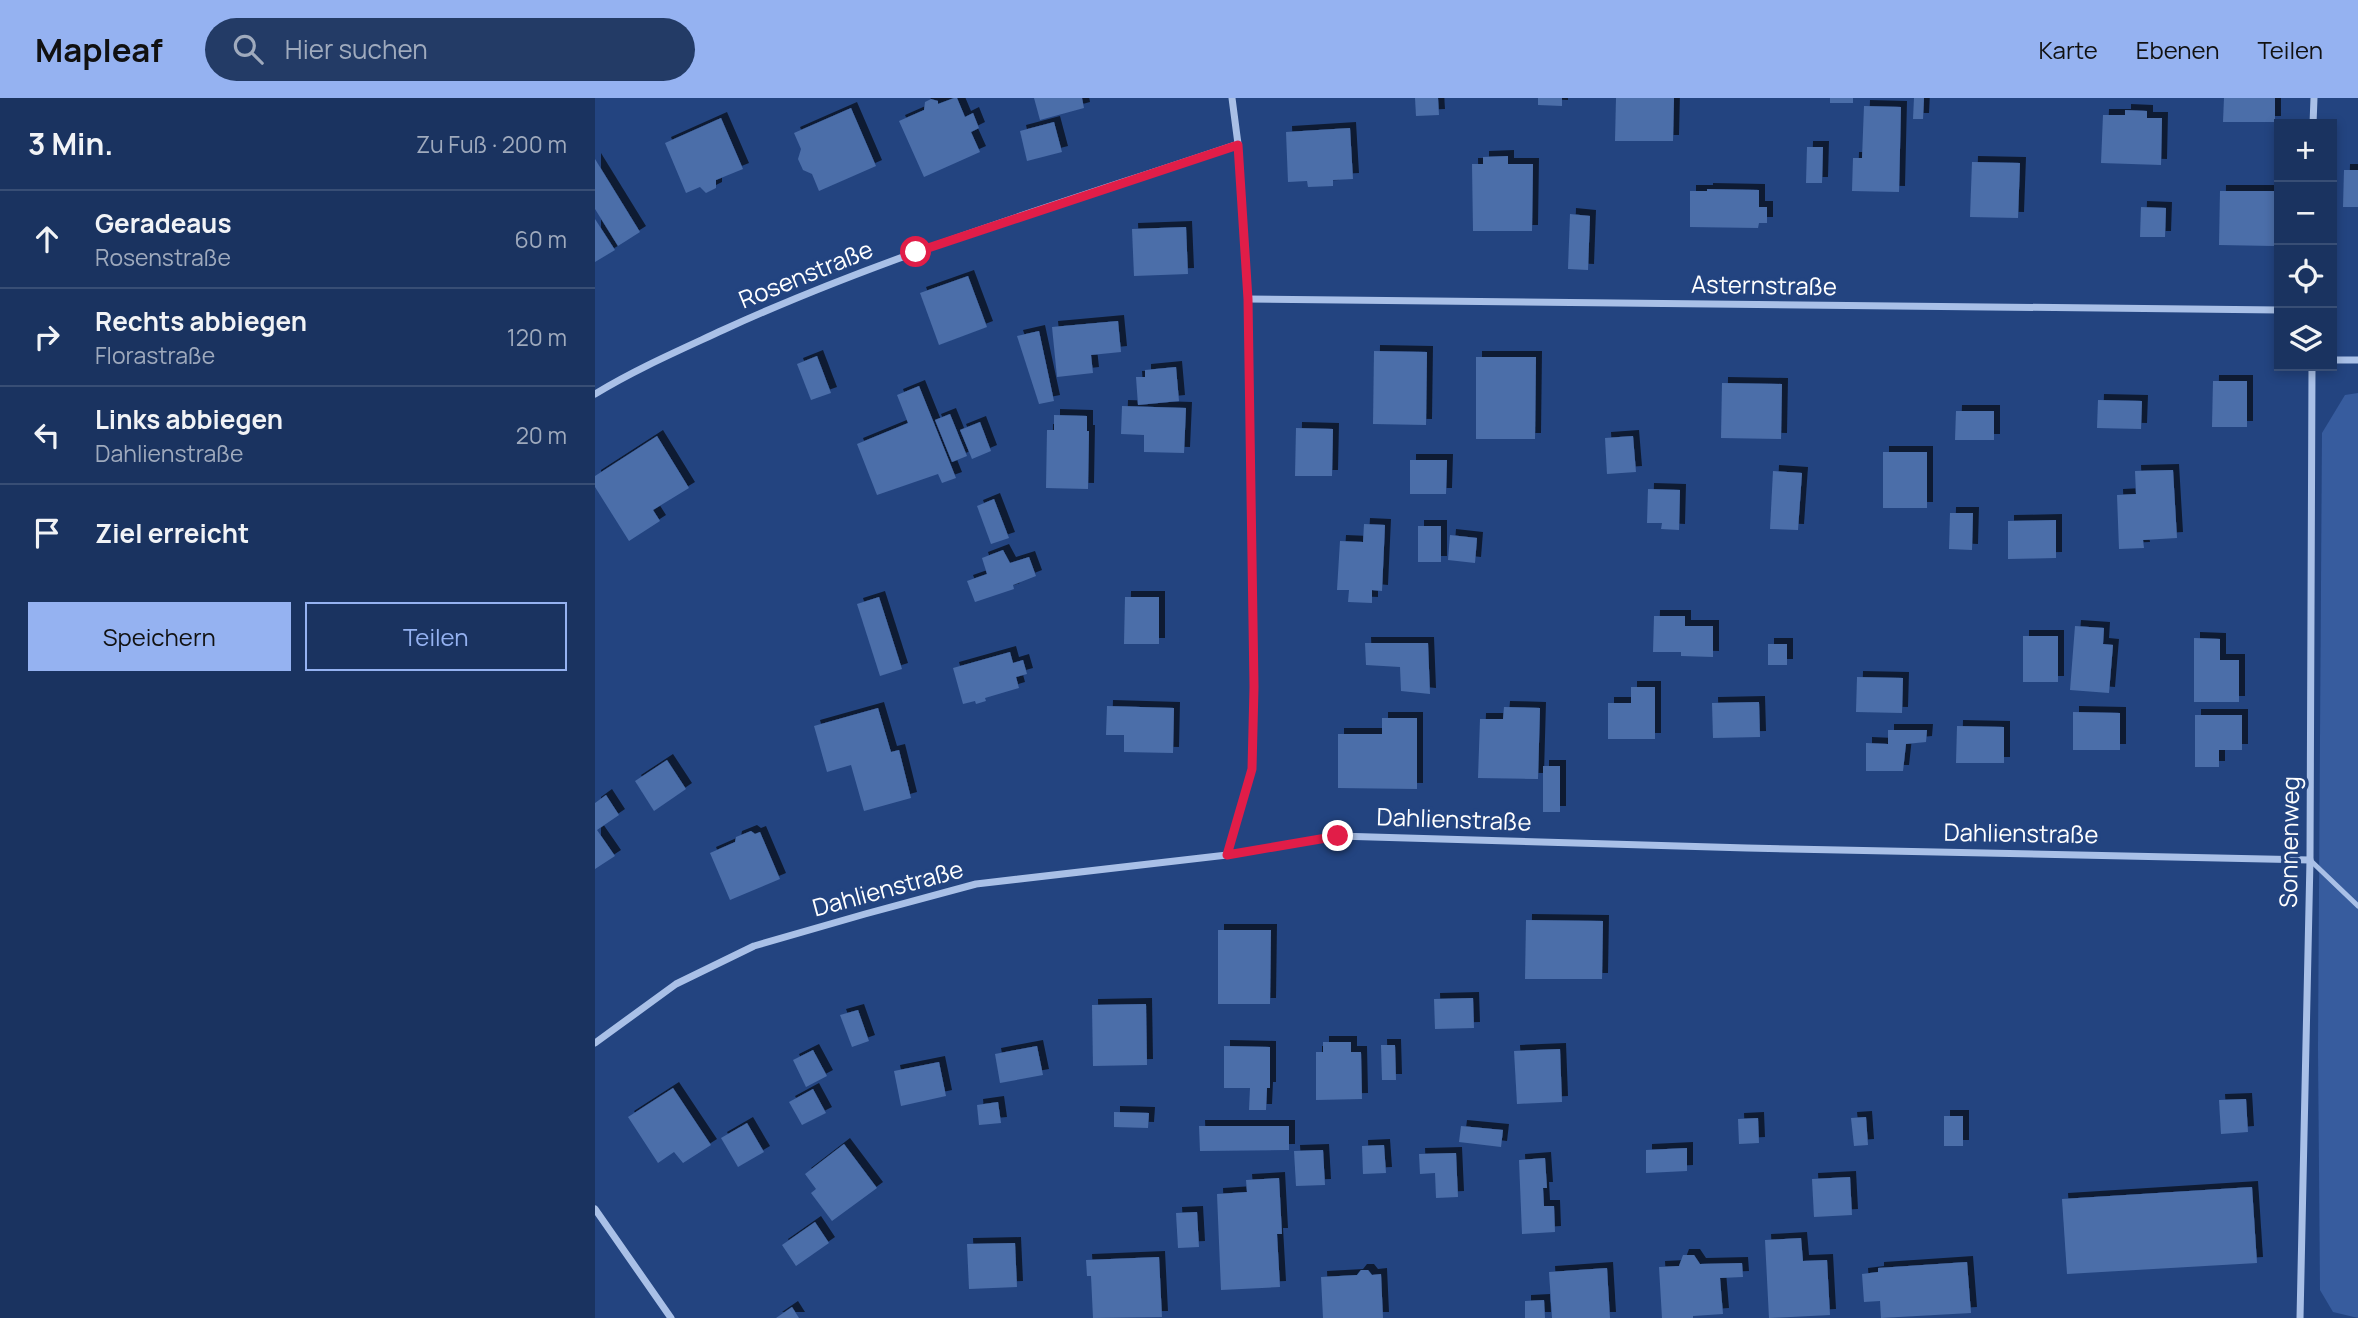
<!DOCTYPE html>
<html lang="de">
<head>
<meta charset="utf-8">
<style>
	body { margin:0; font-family:Manrope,sans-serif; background:#233b66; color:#f1f3f6 }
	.controls { position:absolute; right:21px; top:21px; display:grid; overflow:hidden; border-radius:0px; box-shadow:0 4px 10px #0003 }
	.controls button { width:63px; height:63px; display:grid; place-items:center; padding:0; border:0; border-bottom:2px solid #384e75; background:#1a3360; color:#f1f3f6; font:35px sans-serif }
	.stop { position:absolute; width:21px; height:21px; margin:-16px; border:5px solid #e11d48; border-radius:50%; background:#fff }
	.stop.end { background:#e11d48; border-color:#fff; box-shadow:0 2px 7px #0008 }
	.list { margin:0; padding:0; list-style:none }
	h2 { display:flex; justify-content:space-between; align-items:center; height:91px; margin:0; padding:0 28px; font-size:30px }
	h2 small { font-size:23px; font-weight:400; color:#9faabd }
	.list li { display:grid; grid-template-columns:46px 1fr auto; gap:21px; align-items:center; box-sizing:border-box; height:98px; padding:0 28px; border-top:2px solid #384e75 }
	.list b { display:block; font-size:26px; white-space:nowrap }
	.list p { margin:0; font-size:23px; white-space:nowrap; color:#9faabd }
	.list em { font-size:23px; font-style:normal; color:#9faabd }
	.actions { display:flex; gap:14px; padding:21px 28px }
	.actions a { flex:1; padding:16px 0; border:2px solid #95b2f1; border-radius:0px; text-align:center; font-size:24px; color:#95b2f1 }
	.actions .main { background:#95b2f1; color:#111 }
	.icon { flex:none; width:38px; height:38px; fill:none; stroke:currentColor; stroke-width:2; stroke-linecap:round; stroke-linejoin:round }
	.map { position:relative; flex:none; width:1763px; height:1220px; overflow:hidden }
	header { display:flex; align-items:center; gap:42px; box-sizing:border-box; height:98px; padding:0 35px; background:#95b2f1; color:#111 }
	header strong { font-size:33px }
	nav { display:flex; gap:38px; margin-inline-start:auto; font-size:24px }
	.search { width:490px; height:63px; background:#233b66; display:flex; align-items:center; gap:18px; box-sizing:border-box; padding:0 24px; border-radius:38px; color:#9faabd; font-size:26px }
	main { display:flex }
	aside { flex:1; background:#1a3360 }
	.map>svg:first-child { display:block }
</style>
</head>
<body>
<header>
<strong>Mapleaf</strong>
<div class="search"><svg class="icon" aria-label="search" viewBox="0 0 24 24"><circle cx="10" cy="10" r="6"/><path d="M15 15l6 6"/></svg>Hier suchen</div>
<nav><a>Karte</a><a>Ebenen</a><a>Teilen</a></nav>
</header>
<main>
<aside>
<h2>3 Min.<small>Zu Fuß · 200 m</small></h2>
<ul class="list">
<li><svg class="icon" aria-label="ahead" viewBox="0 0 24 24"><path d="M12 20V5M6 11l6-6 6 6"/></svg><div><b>Geradeaus</b><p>Rosenstraße</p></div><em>60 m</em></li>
<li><svg class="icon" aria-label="right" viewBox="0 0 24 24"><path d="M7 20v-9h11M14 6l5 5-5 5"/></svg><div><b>Rechts abbiegen</b><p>Florastraße</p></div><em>120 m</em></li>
<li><svg class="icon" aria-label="left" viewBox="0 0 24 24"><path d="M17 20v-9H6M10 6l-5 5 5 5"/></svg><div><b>Links abbiegen</b><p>Dahlienstraße</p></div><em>20 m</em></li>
<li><svg class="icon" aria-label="arrive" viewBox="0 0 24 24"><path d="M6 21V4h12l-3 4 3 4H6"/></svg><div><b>Ziel erreicht</b></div></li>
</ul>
<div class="actions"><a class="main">Speichern</a><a>Teilen</a></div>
</aside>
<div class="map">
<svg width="1763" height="1220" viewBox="0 0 1763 1220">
	<defs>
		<filter id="shadow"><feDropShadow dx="6" dy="-6" stdDeviation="0" flood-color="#0009"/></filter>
	</defs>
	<rect width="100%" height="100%" fill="#234480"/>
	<polygon fill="#375c9e" points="1763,295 1763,1220 1738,1214 1725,1192 1723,949 1727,335 1750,297"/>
	<g fill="#4b6ea9" filter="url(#shadow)">
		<polygon points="359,0 362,0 370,19 378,15 384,30 376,34 385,54 329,79 304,23 329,12 330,4 336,1 343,3 343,6"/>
		<polygon points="439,0 487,0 489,10 445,22"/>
		<polygon points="820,0 843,0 844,17 821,18"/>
		<polygon points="943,0 967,0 967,8 943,7"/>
		<polygon points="1021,0 1079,0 1078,43 1020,43"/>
		<rect x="1235" y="0" width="23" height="5"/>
		<polygon points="1319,0 1329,0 1328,21 1318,21"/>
		<polygon points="1629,0 1680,0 1680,24 1628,24"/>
		<polygon points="1269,8 1306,9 1304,94 1257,93 1258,60 1267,60"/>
		<polygon points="256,10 281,68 224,93 217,76 208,72 203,61 206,51 199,35"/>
		<polygon points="1530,12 1552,13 1552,20 1567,20 1566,67 1506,65 1508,17 1530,17"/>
		<polygon points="126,20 148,71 121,82 121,90 111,95 105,89 91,95 70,45"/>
		<polygon points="459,24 467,54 432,63 425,33"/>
		<polygon points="755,30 758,81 738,82 738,88 713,89 712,83 693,84 691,34"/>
		<polygon points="1212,49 1228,49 1227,85 1211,85"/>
		<polygon points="913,58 913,66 938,66 937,133 878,133 877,66 888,66 888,59"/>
		<polygon points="0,61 45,134 23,148 0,111"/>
		<polygon points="1377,64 1425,65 1423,120 1375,119"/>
		<polygon points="1749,72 1763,72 1763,109 1748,109"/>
		<polygon points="1112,91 1164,92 1164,109 1172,109 1172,125 1164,125 1163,130 1095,129 1095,93 1112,93"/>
		<polygon points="1625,93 1679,93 1679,148 1624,147"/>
		<polygon points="1546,109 1571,110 1570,139 1545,139"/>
		<polygon points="975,116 995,118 993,172 973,171"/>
		<polygon points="0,121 20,152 0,164"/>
		<polygon points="591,129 593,176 539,178 537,131"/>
		<polygon points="373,178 392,229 344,247 325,195"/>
		<polygon points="523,223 526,254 496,257 498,275 462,279 457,229"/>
		<polygon points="444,233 459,303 444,306 422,238"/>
		<polygon points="779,253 832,254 831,327 778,326"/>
		<polygon points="222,258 236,295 216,302 202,266"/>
		<polygon points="881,259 941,259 940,341 881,341"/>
		<polygon points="581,269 584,303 543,307 541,279 550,279 550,272"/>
		<polygon points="1618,283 1652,283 1652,329 1617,329"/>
		<polygon points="1127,285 1187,286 1186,341 1126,340"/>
		<polygon points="324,288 361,380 347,385 343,376 282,397 262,346 313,325 302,297"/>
		<polygon points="1503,302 1547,303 1546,331 1502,330"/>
		<polygon points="527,308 591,310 589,355 549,354 549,337 526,336"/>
		<polygon points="1361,313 1399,313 1399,342 1360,342"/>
		<polygon points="355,316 372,358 357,364 340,322"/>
		<polygon points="459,317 492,318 492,333 494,333 493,391 451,390 452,332 459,332"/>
		<polygon points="385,324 396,353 377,361 365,332"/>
		<polygon points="701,330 738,331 737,378 700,378"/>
		<polygon points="62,338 94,390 58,412 65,423 34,443 0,389 0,378"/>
		<polygon points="1038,338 1041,374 1012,376 1010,340"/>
		<rect x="1288" y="354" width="44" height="56"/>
		<polygon points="815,362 852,362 851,396 815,396"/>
		<polygon points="1578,372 1582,440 1548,442 1549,450 1524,451 1522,397 1541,396 1540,373"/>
		<polygon points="1178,373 1207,375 1203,432 1175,431"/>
		<polygon points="1053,391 1085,392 1084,432 1066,431 1067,425 1052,425"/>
		<polygon points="399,401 414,440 396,446 382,408"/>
		<polygon points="1355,415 1378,415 1377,452 1354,451"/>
		<polygon points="1461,422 1461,460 1413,461 1413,423"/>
		<polygon points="769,426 790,427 787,493 777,492 777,505 753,504 754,492 742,492 745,443 768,444"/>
		<rect x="823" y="428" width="23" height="36"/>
		<polygon points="855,437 882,440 880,465 853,462"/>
		<polygon points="408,452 415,465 434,459 441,478 418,487 419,491 380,504 372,483 392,476 387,460"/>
		<polygon points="284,499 307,571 285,578 262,506"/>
		<polygon points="530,499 564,499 564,546 529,546"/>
		<polygon points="1059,518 1090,518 1090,528 1118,528 1118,559 1086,558 1086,554 1058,554"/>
		<polygon points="1480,528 1509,530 1508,546 1518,547 1514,595 1475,592"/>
		<rect x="1428" y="538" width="35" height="46"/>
		<polygon points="1599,540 1625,541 1625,562 1644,562 1644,604 1599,604"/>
		<polygon points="770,545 833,545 835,596 806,593 805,569 771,567"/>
		<rect x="1173" y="546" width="19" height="21"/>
		<polygon points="415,554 418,565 428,562 432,576 421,579 424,590 390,600 391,603 381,606 380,603 368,606 358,570"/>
		<polygon points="1262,579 1308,580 1307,615 1261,614"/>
		<polygon points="1036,589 1060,589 1060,641 1013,641 1013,605 1036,605"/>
		<polygon points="1164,604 1165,639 1118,640 1117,605"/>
		<polygon points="512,608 579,610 578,655 529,654 529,637 511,637"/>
		<polygon points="909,609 945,610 943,681 883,680 885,621 908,621"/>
		<polygon points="283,610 296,654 304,652 316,700 269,713 256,667 232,674 219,628"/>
		<polygon points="1478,614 1525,615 1525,652 1478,652"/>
		<polygon points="1600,617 1647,617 1647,652 1624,652 1624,669 1600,669"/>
		<polygon points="787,620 822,620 822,691 743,690 743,636 787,636"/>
		<polygon points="1362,628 1409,629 1409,665 1361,665"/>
		<polygon points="1293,632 1332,632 1331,644 1311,646 1308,673 1271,673 1271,645 1293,646"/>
		<polygon points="72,662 91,691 59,713 40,683"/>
		<rect x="948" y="668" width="17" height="46"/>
		<polygon points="11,697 24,717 2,732 20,758 0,771 0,705"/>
		<polygon points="156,733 160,736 165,734 185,781 135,802 115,755 140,744 141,739"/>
		<polygon points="931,822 1008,823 1007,881 930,881"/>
		<polygon points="623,832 676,832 675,906 623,906"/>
		<polygon points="878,900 879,930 840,931 839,901"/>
		<polygon points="551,906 552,967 498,968 497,907"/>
		<polygon points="263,912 274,943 257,949 245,917"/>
		<polygon points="728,944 756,944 756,954 766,954 767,1001 721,1002 721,954 728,954"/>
		<polygon points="786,947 800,947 801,982 787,982"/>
		<polygon points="442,948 448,977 405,985 400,956"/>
		<polygon points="629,948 675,949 675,990 672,990 671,1012 654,1012 655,990 629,990"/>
		<polygon points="965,951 967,1004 922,1006 919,953"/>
		<polygon points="218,952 232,978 211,989 198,962"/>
		<polygon points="344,964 351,998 306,1008 299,973"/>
		<polygon points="78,990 116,1047 88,1065 79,1054 63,1065 33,1019"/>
		<polygon points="218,991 231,1015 207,1027 194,1004"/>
		<polygon points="1651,1001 1653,1034 1626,1036 1624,1002"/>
		<polygon points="403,1004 406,1025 384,1027 382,1007"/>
		<polygon points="519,1014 554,1015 553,1030 519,1029"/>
		<rect x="1349" y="1018" width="19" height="30"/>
		<polygon points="1271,1019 1273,1047 1259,1048 1256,1020"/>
		<polygon points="1163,1020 1164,1045 1144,1046 1143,1021"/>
		<polygon points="152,1025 169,1054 143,1069 126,1040"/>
		<polygon points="604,1028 694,1028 694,1052 605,1053"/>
		<polygon points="866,1028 908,1032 906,1049 864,1044"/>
		<polygon points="249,1046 282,1090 237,1123 216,1095 221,1091 210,1076"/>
		<polygon points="789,1047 791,1075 768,1076 767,1048"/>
		<polygon points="1092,1050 1092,1073 1051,1075 1051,1052"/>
		<polygon points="728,1052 730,1087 701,1088 699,1053"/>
		<polygon points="861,1055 863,1099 841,1100 840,1075 825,1076 824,1056"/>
		<polygon points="950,1060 952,1090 948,1090 949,1108 959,1108 960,1134 927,1136 924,1062"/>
		<polygon points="1255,1079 1257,1117 1219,1119 1217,1081"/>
		<polygon points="684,1080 687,1136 682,1136 685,1189 626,1192 622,1096 652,1094 651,1082"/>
		<polygon points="1657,1089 1662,1165 1472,1176 1467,1101"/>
		<polygon points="602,1114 604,1149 583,1150 581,1115"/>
		<polygon points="220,1124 234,1145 201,1168 187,1147"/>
		<polygon points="1206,1140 1208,1163 1232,1162 1235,1217 1174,1220 1170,1142"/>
		<polygon points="420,1145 422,1189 374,1191 372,1146"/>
		<polygon points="1088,1157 1099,1157 1105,1166 1147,1165 1148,1179 1125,1180 1128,1216 1098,1218 1098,1220 1067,1220 1064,1169 1084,1168"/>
		<polygon points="564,1159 567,1219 498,1220 496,1178 492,1178 491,1162"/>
		<polygon points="1372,1164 1376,1215 1286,1220 1285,1203 1269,1204 1267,1176 1283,1174 1283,1170"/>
		<polygon points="1012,1170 1015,1220 957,1220 954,1174"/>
		<polygon points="766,1172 773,1172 777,1177 786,1176 788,1220 728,1220 726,1179 762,1177"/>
		<polygon points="949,1202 950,1220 930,1220 930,1203"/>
		<polygon points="197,1209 204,1220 181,1220"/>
	</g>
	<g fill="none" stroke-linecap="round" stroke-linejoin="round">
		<polyline stroke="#a9c0e7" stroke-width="5" points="1715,762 1763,808"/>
		<g stroke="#a9c0e7" stroke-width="7">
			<polyline points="1718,26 1719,0"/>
			<polyline points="653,201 1684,212"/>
			<polyline points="1737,262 1763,262"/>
			<path d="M0 296C41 271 85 252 128 232 294 156 471 104 643 46"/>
			<polyline points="632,757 657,671 659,589 653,201 643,46 637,0"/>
			<polyline points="0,945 81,886 159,848 270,816 381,786 632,757 743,738 1152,750 1715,762"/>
			<polyline points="0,1111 76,1220"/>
			<polyline points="1705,1220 1715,762 1717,268"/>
		</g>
	</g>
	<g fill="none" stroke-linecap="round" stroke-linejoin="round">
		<polyline stroke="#e11d48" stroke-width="9" points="321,154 643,47 653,201 659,589 657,671 632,757 743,738"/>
	</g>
	<g text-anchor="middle" stroke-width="7" stroke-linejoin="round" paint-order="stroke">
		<g font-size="24" fill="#fff" stroke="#234480">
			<text transform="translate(211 177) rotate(-22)" y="8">Rosenstraße</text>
			<text transform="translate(1169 188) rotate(1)" y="8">Asternstraße</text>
			<text transform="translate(859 722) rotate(2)" y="8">Dahlienstraße</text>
			<text transform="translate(1426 736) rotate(1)" y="8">Dahlienstraße</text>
			<text transform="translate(1695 744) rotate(-89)" y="8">Sonnenweg</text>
			<text transform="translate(293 791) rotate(-15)" y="8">Dahlienstraße</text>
		</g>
	</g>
</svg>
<div class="controls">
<button>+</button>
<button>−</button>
<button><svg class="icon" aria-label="locate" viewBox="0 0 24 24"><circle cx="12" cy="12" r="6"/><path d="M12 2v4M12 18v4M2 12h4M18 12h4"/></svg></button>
<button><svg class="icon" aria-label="layers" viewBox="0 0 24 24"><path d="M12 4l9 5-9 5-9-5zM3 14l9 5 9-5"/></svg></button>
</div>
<div class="stop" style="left:321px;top:154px"></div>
<div class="stop end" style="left:743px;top:738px"></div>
</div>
</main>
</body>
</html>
